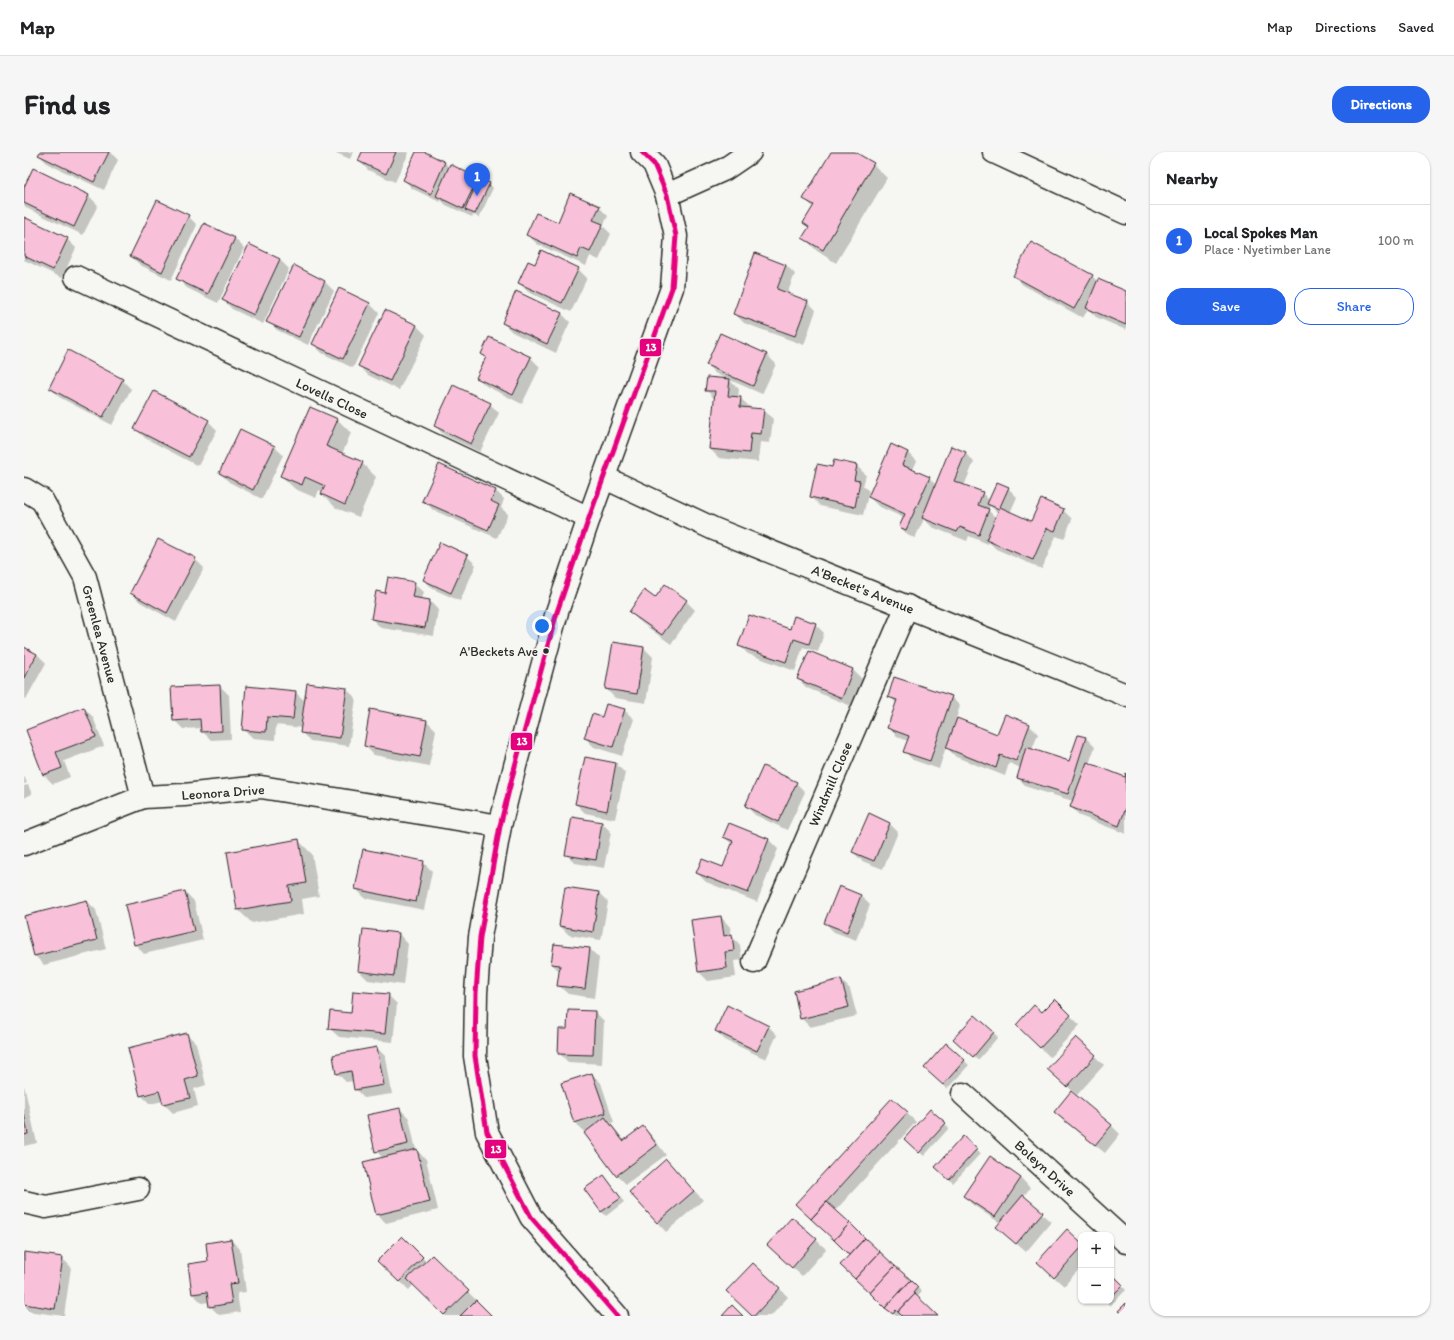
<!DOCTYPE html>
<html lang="en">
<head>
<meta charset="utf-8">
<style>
	body { margin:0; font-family:Itim,sans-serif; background:#f6f6f6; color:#202124 }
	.controls { position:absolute; right:12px; bottom:12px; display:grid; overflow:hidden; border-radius:8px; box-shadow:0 1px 3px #0004 }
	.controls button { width:36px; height:36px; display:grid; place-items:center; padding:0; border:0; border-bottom:1px solid #e0e0e0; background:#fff; color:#202124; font:20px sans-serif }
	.you { position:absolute; left:518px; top:474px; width:14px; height:14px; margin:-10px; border:3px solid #fff; border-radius:50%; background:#1a73e8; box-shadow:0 0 0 6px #1a73e833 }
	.badge { display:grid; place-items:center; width:26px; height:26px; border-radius:50%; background:#2563eb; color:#fff; font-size:13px; font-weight:700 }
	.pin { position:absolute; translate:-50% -33px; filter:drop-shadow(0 1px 2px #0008) }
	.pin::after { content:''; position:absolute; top:21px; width:14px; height:12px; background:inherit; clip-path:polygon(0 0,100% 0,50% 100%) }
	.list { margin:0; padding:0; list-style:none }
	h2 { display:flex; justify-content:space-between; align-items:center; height:52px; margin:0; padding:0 16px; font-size:17px }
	h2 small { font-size:13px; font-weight:400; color:#757577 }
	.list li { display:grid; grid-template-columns:26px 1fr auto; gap:12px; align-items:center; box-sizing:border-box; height:72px; padding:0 16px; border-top:1px solid #e0e0e0 }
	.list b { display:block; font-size:15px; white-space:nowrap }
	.list p { margin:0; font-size:13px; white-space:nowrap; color:#757577 }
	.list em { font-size:13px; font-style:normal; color:#757577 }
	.actions { display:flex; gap:8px; padding:12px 16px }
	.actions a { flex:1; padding:9px 0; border:1px solid #2563eb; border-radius:16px; text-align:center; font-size:14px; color:#2563eb }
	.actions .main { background:#2563eb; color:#fff }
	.map { position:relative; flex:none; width:1102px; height:1164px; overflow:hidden; border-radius:16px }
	header { display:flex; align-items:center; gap:24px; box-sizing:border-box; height:56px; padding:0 20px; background:#fff; border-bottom:1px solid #e0e0e0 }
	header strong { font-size:19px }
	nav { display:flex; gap:22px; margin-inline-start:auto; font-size:14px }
	.intro { display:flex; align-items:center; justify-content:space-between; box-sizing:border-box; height:96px; padding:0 24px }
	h1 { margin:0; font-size:28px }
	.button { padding:10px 18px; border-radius:16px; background:#2563eb; color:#fff; font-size:14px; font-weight:700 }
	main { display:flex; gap:24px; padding:0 24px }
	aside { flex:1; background:#fff; border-radius:16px; box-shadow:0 1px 3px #0004 }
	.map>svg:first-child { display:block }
</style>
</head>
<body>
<header>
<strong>Map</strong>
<nav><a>Map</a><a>Directions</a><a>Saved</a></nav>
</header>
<div class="intro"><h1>Find us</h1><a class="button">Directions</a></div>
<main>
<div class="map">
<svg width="1102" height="1164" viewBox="0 0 1102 1164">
	<rect width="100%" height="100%" fill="#f6f6f2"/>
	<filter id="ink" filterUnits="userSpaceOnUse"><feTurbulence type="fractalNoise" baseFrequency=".025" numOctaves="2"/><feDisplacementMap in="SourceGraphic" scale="8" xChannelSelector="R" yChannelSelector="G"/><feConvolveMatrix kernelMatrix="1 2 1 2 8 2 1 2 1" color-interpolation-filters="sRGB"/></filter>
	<g filter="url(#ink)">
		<g fill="#0003" fill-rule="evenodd">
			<polygon points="17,0 86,0 94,8 80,38 24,12 15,3"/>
			<polygon points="310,0 329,0 326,7"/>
			<polygon points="339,0 384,0 385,1 371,30 344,18 335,9"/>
			<polygon points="393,0 398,0 421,11 426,16 427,14 465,32 469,36 455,66 450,63 448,65 422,53 417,48 416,50 389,37 380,28"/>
			<polygon points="808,0 829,0 849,12 863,26 812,111 793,99 780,86 785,76 780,71 790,56 780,46"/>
			<polygon points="0,37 65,44 74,53 59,83 4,57 0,53"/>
			<polygon points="575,55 584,64 579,74 587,82 575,108 566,104 562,114 513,92 504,83"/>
			<polygon points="164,64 173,73 147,128 116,113 107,104"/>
			<polygon points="0,66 43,87 52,96 38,126 0,108"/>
			<polygon points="180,72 211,87 220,96 194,151 163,136 154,127"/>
			<polygon points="225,93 256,108 265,117 239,172 208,157 199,148"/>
			<polygon points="511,113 554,117 563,126 547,160 504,140 495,131"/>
			<polygon points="762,113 771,122 763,142 783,149 792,158 780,193 720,171 711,162"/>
			<polygon points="270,115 301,130 310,139 284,193 253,178 244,169"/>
			<polygon points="990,124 1068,124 1074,130 1102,140 1102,178 1072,165 1064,157 1059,166 999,133"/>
			<polygon points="315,137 346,152 355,161 329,216 298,201 289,192"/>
			<polygon points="362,159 393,174 402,183 375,238 344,223 335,214"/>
			<polygon points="537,161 546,170 532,201 488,180 479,171"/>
			<polygon points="696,182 743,203 752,212 738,242 692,222 683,213"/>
			<polygon points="466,186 507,206 516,215 498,252 462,234 453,225 462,207 458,202"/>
			<polygon points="98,228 107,237 88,273 35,245 26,236"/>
			<polygon points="705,228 715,237 714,246 716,246 726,255 725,257 740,258 749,267 746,291 736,290 734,310 695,306 686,297 691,247 682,238"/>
			<polygon points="466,252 475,261 456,300 420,283 411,274"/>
			<polygon points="286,256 314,268 327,281 318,302 338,311 352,325 335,365 312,356 298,342 299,340 295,338 292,346 271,337 257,324"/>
			<polygon points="184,269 193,278 174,314 121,286 112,277"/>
			<polygon points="250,294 259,303 238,347 205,330 196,321"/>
			<path d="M884 300 893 309 888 319 905 326 912 333 941 301 950 310 940 334 958 341 966 349 984 336 993 345 986 361 1007 370 1039 358 1048 367 1040 387 1032 384 1018 417 972 397 965 390 964 392 945 384 943 389 908 375 900 367 891 386 885 384 876 375 880 366 854 354 845 345ZM966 354 974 361 972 366 964 358Z"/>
			<polygon points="833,314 842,323 839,334 845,339 839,363 796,354 787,344 809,316"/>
			<polygon points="471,338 480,347 477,356 484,362 473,386 409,358 400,349"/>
			<polygon points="443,404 452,413 436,449 409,437 400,428"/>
			<polygon points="171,407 180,416 152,470 116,450 107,441"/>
			<polygon points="390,431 400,440 398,447 405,448 414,458 410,484 357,476 348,467 362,442"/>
			<polygon points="662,449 671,458 647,492 615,469 606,460"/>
			<polygon points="791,472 800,481 794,500 779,495 771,519 724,502 715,493"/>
			<polygon points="0,496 13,502 22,511 2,547 0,546"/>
			<polygon points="620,496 629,505 622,551 591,546 582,537"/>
			<polygon points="785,500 829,518 838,527 827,554 783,536 774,527"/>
			<polygon points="196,534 205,543 207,587 187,588 178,579 178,576 159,577 150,568"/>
			<polygon points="322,537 332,546 325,594 286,589 277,580 278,576 252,573 251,588 229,586 219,577 271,540 282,550"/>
			<polygon points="865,544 927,545 936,554 932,567 974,583 1005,573 1014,582 1008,598 1046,610 1062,586 1071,595 1065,612 1101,626 1102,624 1102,682 1056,664 1047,655 1049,649 1003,635 994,626 997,616 985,611 981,624 932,605 922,595 915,617 889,608 880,599 884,589 874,585 865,576 873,552"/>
			<polygon points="60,556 69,565 80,594 40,609 46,625 29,632 20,623 3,578"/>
			<polygon points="600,558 610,567 598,604 570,595 561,586 579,566"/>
			<polygon points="402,568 412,578 405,614 350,603 341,594"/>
			<polygon points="562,606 592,612 601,621 591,667 561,661 552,652"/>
			<polygon points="0,624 3,631 0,632"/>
			<polygon points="772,631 781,640 763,678 731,663 722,654"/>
			<polygon points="4,633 8,642 0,646 0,634"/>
			<polygon points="578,671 587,680 580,716 551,711 542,702"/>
			<polygon points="865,671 874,680 859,717 838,709 829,700"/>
			<polygon points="706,672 745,688 754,697 733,750 682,730 673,721 699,717 709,693 700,685"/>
			<polygon points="274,688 288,702 295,744 278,747 280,762 228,771 214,758 204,700"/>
			<polygon points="399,710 408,719 400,758 341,746 332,737"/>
			<polygon points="815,736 837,744 846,753 832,788 810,780 801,771"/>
			<polygon points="161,740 170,749 179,788 120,802 111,792"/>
			<polygon points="575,741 584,750 577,788 545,783 536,774"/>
			<polygon points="63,749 72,758 82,797 20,813 11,804 1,765"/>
			<polygon points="697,765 706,775 707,783 716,793 718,808 710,809 712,825 684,829 675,820"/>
			<polygon points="340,778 375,782 384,792 379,833 344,828 335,819"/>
			<polygon points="566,797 575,806 570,846 544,842 534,833 536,820 528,812"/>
			<polygon points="817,828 826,837 833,864 786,875 777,866"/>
			<polygon points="364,843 373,852 369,890 315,885 305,876 328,862"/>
			<polygon points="1031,849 1056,873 1026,905 1002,882 1018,862"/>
			<polygon points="571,860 580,869 578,912 544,910 535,901"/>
			<polygon points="951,864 974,885 954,908 935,892"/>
			<polygon points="744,874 753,883 742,907 701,888 692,879"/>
			<path d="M163 882 172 891 182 933 170 937 174 954 149 961 140 952 139 949 126 952 117 943ZM140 937V939L122 943V941Z"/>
			<polygon points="1052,886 1080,913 1053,943 1033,925"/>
			<polygon points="922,892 945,913 923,937 905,920"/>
			<polygon points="353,896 362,905 368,942 340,946 331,937 330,929 322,930 313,921"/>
			<polygon points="568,922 577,931 590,970 586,971 601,989 619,975 628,984 642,1003 602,1032 593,1023 565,978 560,980 551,970"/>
			<polygon points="0,933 13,991 0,994"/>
			<polygon points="868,947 892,970 811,1059 898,1140 893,1145 912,1164 879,1164 877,1162 875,1164 872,1164 818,1113 827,1103 782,1061"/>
			<polygon points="376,957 385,966 392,998 402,1007 414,1058 362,1071 353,1062 359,1006 352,999"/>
			<polygon points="1031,960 1087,973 1096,982 1081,1001 1040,969"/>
			<polygon points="921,972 925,976 900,1004 885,991"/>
			<polygon points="952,998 956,1002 929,1031 912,1015"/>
			<polygon points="967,1005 997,1026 1006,1036 999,1045 1027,1070 1002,1100 973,1075 976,1071 949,1053 940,1044"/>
			<polygon points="642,1008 679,1048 642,1080 606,1040"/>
			<polygon points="580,1024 600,1050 582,1064 577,1059"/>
			<polygon points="768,1066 802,1097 778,1124 753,1102"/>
			<polygon points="378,1086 403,1110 408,1104 453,1149 452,1150 467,1164 422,1164 390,1132 385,1138 355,1109"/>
			<polygon points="207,1088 216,1097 222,1140 213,1141 216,1160 195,1163 186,1154 186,1150 178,1151 169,1142 185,1109"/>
			<polygon points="1057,1091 1057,1115 1040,1134 1023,1119"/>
			<polygon points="38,1106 47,1115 40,1164 2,1159 0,1157 0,1107"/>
			<polygon points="1087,1122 1102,1138 1086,1154 1081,1149 1087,1149"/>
			<polygon points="755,1136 764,1145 747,1164 729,1164"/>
		</g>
		<g fill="#f9c1d9" stroke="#2b2b2b">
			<polygon points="16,0 85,0 70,30 14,3"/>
			<polygon points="338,0 372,0 362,22 334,9"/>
			<polygon points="392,0 401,0 421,10 407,42 379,28"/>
			<polygon points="807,0 831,0 850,11 799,98 778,86 785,75 779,71 790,53 779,47"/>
			<polygon points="426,12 454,26 439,57 412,44"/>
			<polygon points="9,16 65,43 50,75 0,51 0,35"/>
			<polygon points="455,26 466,31 451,62 441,58"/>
			<polygon points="546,41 576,54 569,68 579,72 566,100 557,96 553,106 502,83 512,61 534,70"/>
			<polygon points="133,48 165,63 138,120 106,104"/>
			<polygon points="0,65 44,86 29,118 0,104"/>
			<polygon points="180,71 211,86 184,142 152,127"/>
			<polygon points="1007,90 1069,123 1050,157 989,124"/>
			<polygon points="225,92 256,107 230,163 198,148"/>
			<polygon points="517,98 555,116 538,151 494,131 504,109 511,112"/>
			<polygon points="731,101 762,113 753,137 784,149 771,184 709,162"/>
			<polygon points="270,113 301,129 275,185 242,170"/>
			<polygon points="1074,127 1102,139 1102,173 1062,156"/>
			<polygon points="315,136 346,151 319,207 288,192"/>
			<polygon points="492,139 538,161 523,192 478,171"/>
			<polygon points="361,158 393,173 366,229 334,214"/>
			<polygon points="696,181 743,202 729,234 682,213"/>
			<polygon points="465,185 507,205 489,243 452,226 462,205 457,202"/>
			<polygon points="44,198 99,227 79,265 25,236"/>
			<polygon points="683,225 706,227 704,244 717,245 716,255 740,257 737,282 727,281 725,301 685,297 691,239 681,239"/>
			<polygon points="429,233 467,251 447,292 410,274"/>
			<polygon points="130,239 185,268 165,305 110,277"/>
			<polygon points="286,255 314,267 302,294 339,310 321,353 297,342 301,334 281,325 278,333 256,324"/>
			<polygon points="216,277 251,294 229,338 195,321"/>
			<polygon points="867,292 884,300 878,313 906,325 882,378 875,375 881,362 844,345"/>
			<polygon points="927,294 942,300 930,329 959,340 954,353 965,357 955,383 936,375 933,380 898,366"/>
			<polygon points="810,308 833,313 830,328 836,329 831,355 786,345 793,312 808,315"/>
			<polygon points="415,312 472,338 467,349 475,353 464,378 398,349"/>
			<polygon points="973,330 985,335 976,355 1007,369 1017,347 1040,357 1031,379 1023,376 1009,408 962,388 975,357 963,352"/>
			<polygon points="134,387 172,406 143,461 106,441"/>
			<polygon points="416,390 444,403 427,441 399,428"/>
			<polygon points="364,425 391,430 388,445 406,448 401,476 347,467 352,439 361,441"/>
			<polygon points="641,432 663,448 638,483 605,460 620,438 631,446"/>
			<polygon points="725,463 766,477 770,464 792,471 785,492 770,487 762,510 714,494"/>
			<polygon points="589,490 620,495 613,542 581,537"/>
			<polygon points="0,495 13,502 0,526"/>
			<polygon points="785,499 829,517 818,546 773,527"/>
			<polygon points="870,525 928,544 906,609 879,600 885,584 863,576 873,548 864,545"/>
			<polygon points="283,531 323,536 316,586 276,581"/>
			<polygon points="196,533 198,579 177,580 176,567 149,569 147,535"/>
			<polygon points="222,534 272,539 269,567 243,565 242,580 218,578"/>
			<polygon points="582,552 601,557 589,595 560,586 568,562 578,565"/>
			<polygon points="60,555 72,585 32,600 38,616 19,623 2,578"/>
			<polygon points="346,557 403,568 396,605 340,594"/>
			<polygon points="981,562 1006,572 992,609 976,603 972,616 922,596 933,566 973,582"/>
			<polygon points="1054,583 1062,585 1044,642 993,626 1002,595 1045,609"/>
			<polygon points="561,605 592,611 583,659 551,652"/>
			<polygon points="1063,610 1101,625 1102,621 1102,656 1095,674 1046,655"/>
			<polygon points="739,614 773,630 754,670 721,654"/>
			<polygon points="845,661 866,671 850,709 828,700"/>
			<polygon points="548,665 578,670 572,708 541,703"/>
			<polygon points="705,671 745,687 724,741 672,721 678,707 699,715 709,689 699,685"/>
			<polygon points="275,687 282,731 265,734 267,749 213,758 203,700"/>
			<polygon points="339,697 400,709 392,750 331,737"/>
			<polygon points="815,734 837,743 823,780 800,771"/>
			<polygon points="541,735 575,740 569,780 535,774"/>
			<polygon points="161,739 170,779 110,793 101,753"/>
			<polygon points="63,748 73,788 10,804 0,764"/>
			<polygon points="697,764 700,784 708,782 710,799 701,800 703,816 674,820 667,768"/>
			<polygon points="339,777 375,781 370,824 334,819"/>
			<polygon points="530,792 566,796 561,837 533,834 536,813 527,812"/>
			<polygon points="817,827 825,855 776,867 770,839"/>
			<polygon points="329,839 365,842 361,882 304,877 306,859 327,861"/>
			<polygon points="1031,847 1047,863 1016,896 992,873 1010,853 1018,860"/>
			<polygon points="703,853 745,874 733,899 691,879"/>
			<polygon points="544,858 571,859 569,903 534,902 535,877 543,877"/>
			<polygon points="951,863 970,880 949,905 929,887"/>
			<polygon points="163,881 174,924 161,928 166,946 139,952 135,939 116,944 104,896"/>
			<polygon points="1052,885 1072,903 1043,935 1023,917"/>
			<polygon points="922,891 941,908 919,933 900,916"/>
			<polygon points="353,895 360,933 330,938 327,919 312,922 309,903"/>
			<polygon points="568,921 582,961 550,971 537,931"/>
			<polygon points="1047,939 1088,973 1071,993 1030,960"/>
			<polygon points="868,946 884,960 787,1067 771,1052"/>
			<polygon points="376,956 384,992 351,1000 343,963"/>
			<polygon points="906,957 922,971 895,1001 880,987"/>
			<polygon points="0,962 4,982 0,983"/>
			<polygon points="581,965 599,989 619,974 633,993 592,1024 560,981"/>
			<polygon points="939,984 953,997 925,1028 911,1015"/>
			<polygon points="393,997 406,1050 352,1063 339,1010"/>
			<polygon points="966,1004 997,1026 971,1065 939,1044"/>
			<polygon points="642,1007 670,1039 633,1071 605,1040"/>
			<polygon points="580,1023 597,1046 577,1060 560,1037"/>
			<polygon points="999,1043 1019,1060 992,1092 972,1075"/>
			<polygon points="803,1050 826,1071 810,1088 787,1067"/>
			<polygon points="768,1065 793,1087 768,1116 743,1093"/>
			<polygon points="826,1071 841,1086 825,1103 810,1088"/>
			<polygon points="1043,1077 1057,1090 1057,1096 1030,1126 1013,1110"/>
			<polygon points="378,1084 399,1105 375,1130 353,1109"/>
			<polygon points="841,1086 856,1100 831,1127 816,1113"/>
			<polygon points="207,1087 214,1131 205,1132 208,1151 185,1155 183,1140 168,1142 164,1112 184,1109 182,1091"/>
			<polygon points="0,1100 39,1105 31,1157 0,1152"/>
			<polygon points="856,1100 871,1114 846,1141 831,1127"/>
			<polygon points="408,1103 445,1139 420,1163 383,1127"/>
			<polygon points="729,1111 756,1136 730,1164 728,1164 702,1139"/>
			<polygon points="871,1114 887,1128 861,1156 846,1141"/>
			<polygon points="1087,1121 1099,1133 1087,1145"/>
			<polygon points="887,1128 894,1135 889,1141 891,1142 874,1160 872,1158 869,1162 861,1156"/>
			<polygon points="891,1142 914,1164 878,1164 874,1160"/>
			<polygon points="452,1148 468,1164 436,1164"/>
			<polygon points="1102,1151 1102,1164 1100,1164 1094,1159"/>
			<polygon points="708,1153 719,1164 698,1164"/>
		</g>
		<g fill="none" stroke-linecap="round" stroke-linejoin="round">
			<g stroke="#2b2b2b" stroke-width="25">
				<g id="minor">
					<polyline points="970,0 1102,61"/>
					<polyline points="643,43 701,17 726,0"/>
					<polyline points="52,125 565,366"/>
					<polyline points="579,325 690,377 1102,543"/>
					<polyline points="0,337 18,348 61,425 119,645"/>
					<polyline points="0,692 119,645 160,643 237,635 476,674"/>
					<polyline points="730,810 883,454"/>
					<polyline points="939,942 1102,1090"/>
					<polyline points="0,1050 22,1055 114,1037"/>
				</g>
			</g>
			<g stroke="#2b2b2b" stroke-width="25">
				<polyline id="tertiary" points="593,1164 507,1065 463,980 451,904 452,841 456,785 476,674 491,614 533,460 565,366 648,136 652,84 643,43 630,12 618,0"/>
			</g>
			<use href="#minor" stroke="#f6f6f2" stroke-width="22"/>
			<use href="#tertiary" stroke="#f6f6f2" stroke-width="22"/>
			<g stroke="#f6f6f2" stroke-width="8">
				<polyline id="bus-1" points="593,1164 507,1065 463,980 451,904 452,841 456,785 476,674 491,614 533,460 565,366 648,136 652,84 643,43 630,12 618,0"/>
			</g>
			<use href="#bus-1" stroke="#e5007d" stroke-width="5"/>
		</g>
	</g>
	<circle fill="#2b2b2b" stroke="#f6f6f2" stroke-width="1.5" cx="522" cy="499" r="3.5"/>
	<g text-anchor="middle" stroke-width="3.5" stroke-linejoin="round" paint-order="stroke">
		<g font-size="13" fill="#2b2b2b" stroke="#f6f6f2" text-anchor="end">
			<text x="514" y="504">A'Beckets Ave</text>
		</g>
		<g font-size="14" fill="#2b2b2b" stroke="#f6f6f2">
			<text transform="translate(308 246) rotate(25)" y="5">Lovells Close</text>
			<text transform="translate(839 437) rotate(22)" y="5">A'Becket's Avenue</text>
			<text transform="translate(76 482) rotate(75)" y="5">Greenlea Avenue</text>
			<text transform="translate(806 632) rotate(-67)" y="5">Windmill Close</text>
			<text transform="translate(199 640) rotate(-4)" y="5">Leonora Drive</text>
			<text transform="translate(1021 1016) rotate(42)" y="5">Boleyn Drive</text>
		</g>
	</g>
	<g stroke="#f6f6f2" stroke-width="1.5">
		<rect x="615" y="186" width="23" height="19" rx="4" fill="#e5007d"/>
		<rect x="486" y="580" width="23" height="19" rx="4" fill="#e5007d"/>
		<rect x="460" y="987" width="23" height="20" rx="4" fill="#e5007d"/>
	</g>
	<g font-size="11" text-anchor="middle" font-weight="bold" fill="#fff">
		<text x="627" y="199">13</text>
		<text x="498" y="593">13</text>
		<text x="472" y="1001">13</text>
	</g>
</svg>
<div class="controls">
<button>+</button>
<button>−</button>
</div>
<div class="you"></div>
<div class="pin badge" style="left:453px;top:44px">1</div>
</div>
<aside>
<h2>Nearby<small></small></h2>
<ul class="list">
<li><span class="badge">1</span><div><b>Local Spokes Man</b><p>Place · Nyetimber Lane</p></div><em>100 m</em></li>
</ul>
<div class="actions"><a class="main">Save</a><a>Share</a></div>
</aside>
</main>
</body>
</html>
